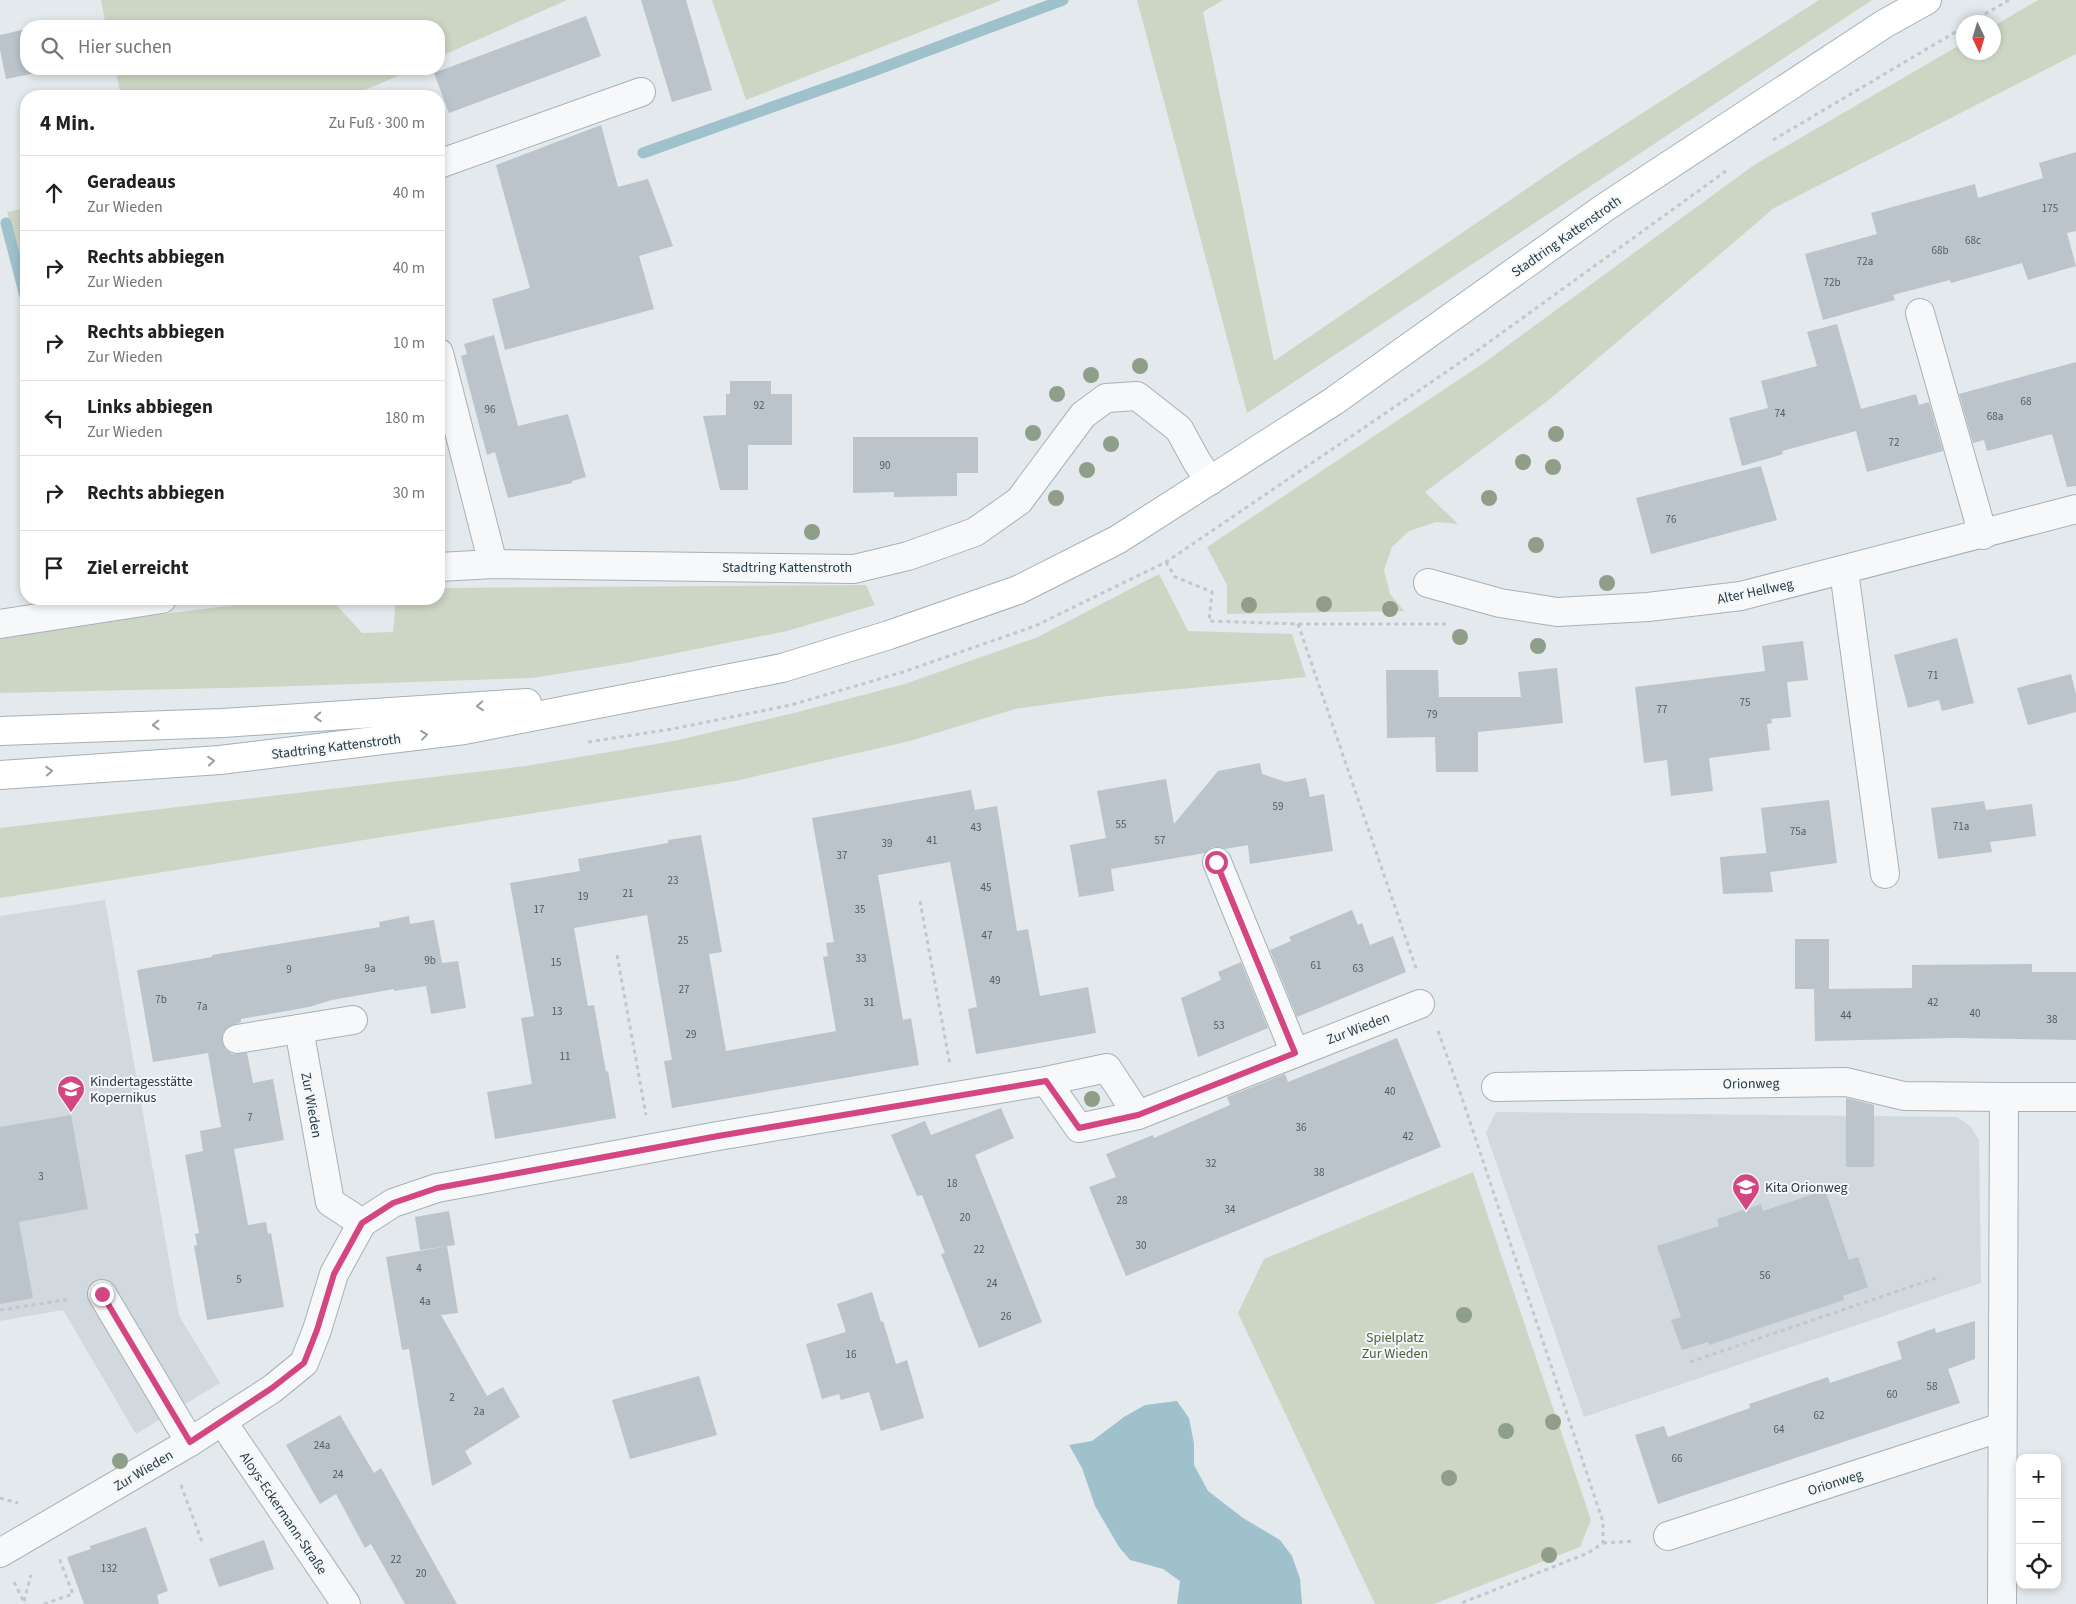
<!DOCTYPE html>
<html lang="de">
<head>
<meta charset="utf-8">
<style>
	body { margin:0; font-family:"Source Sans 3",sans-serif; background:#f6f6f6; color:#202124 }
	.controls { position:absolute; right:15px; bottom:15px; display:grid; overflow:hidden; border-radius:10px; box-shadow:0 2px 8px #0003 }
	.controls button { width:45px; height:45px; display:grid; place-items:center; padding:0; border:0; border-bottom:1px solid #e0e0e0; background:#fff; color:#202124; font:25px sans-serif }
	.compass { position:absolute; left:1956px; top:15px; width:45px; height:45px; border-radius:50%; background:#fff; box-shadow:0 2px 8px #0003; rotate:176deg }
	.stop { position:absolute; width:15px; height:15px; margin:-11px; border:4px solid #d34682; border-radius:50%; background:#fff }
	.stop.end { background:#d34682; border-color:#fff; box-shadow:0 1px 5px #0008 }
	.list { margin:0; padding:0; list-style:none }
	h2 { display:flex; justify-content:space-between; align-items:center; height:65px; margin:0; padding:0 20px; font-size:21px }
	h2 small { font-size:16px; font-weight:400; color:#757577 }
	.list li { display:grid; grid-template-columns:32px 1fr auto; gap:15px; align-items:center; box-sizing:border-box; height:75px; padding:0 20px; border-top:1px solid #e0e0e0 }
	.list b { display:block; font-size:19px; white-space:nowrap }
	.list p { margin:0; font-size:16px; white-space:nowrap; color:#757577 }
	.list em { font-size:16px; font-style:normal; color:#757577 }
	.icon { flex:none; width:28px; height:28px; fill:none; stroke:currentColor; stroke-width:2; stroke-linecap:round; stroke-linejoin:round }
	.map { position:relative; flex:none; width:2076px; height:1604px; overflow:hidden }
	.search { position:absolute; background:#fff; box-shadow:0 2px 8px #0003; left:20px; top:20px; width:425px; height:55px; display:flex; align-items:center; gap:12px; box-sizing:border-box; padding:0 18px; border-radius:20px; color:#757577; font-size:19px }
	.panel { position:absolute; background:#fff; box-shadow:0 2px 8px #0003; left:20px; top:90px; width:425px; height:515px; border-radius:20px }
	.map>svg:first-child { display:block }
</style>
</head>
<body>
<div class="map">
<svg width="2076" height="1604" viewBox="0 0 2076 1604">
	<rect width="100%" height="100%" fill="#e3e9ec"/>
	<g fill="#d1d9de">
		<polygon points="105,900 179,1316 220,1383 136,1434 63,1310 0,1321 0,916"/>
		<polygon points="1496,1112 1957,1117 1970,1126 1979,1140 1981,1283 1584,1417 1486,1133"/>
	</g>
	<g fill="#cdd6c4">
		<polygon points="101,0 567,0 439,57 439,26 106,26"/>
		<polygon points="712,0 1002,0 746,100"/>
		<polygon points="1137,0 1223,0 1203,12 1274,361 1566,162 1819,0 1872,0 1247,413"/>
		<polygon points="2038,0 2076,0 2076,54 1774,208 1550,399 1425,492 1458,524 1436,522 1409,531 1392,547 1384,570 1390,594 1404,611 1227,614 1227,585 1207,547 1481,365 1754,165 1963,43 1964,52 1994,52 1994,26"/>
		<polygon points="115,69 413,69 352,96 121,96"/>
		<polygon points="26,208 26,282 7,212"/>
		<polygon points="1159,574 1188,631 1292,634 1306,677 1108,696 1015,709 910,741 735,781 0,898 0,828 526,766 674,741 794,713 905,684 1038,637"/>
		<polygon points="866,585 875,605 787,631 626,663 532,678 264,687 0,693 0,635 282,599 331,599 362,633 393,632 396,599 439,599 439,588"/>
		<polygon points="1473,1172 1591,1520 1580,1547 1434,1604 1375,1604 1238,1313 1264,1259"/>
	</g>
	<polygon fill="#9ec1cc" points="1177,1401 1189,1418 1194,1444 1194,1465 1208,1491 1243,1518 1280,1540 1292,1556 1300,1579 1302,1604 1177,1604 1180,1581 1163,1569 1130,1560 1119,1547 1095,1506 1082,1468 1069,1445 1092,1441 1124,1417 1145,1405"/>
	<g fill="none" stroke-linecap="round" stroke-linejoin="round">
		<g stroke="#9ec1cc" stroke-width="11">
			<polyline points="643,153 868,73 1063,0"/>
			<polyline points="6,223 26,300"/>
		</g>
	</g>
	<g fill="#bac4ca">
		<polygon points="641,0 686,0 712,90 672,102"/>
		<polygon points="586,16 601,56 449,113 434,73"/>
		<polygon points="26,29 26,69 55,69 6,79 0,50 0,35"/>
		<polygon points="601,125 618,187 648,179 673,246 639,256 654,309 505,350 492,299 530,288 496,165"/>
		<polygon points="2076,152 2076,231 2067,233 2076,266 2028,280 2022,263 1951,283 1950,280 1893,295 1895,300 1823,320 1805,254 1877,234 1871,213 1975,184 1978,198 2043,178 2039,163"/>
		<polygon points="1837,324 1861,409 1916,394 1919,405 1929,402 1943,451 1867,472 1856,431 1782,451 1783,454 1742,466 1729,418 1768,408 1761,381 1817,366 1807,332"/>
		<polygon points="494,335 518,426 568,414 586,477 572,481 572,483 508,498 495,452 487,455 461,356 467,354 464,344"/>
		<polygon points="2076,362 2076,486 2067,487 2052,434 1987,451 1984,440 1973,443 1959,394"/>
		<polygon points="730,381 771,381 771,394 792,394 792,445 748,445 748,490 720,490 703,416 726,415 726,394 730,394"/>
		<polygon points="853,437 978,437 978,473 957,473 957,496 894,497 894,492 853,493"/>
		<polygon points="1761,466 1777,520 1651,554 1636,498"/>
		<polygon points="1957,638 1974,703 1942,711 1939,700 1908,708 1894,655"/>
		<polygon points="1803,641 1808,680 1787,682 1791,717 1771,719 1772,723 1767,724 1770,750 1709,758 1713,791 1671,796 1667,760 1644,763 1635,687 1765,671 1762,646"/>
		<polygon points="1557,668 1563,723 1478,732 1478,772 1436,772 1435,737 1387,738 1386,670 1438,670 1439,697 1521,697 1518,672"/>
		<polygon points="2071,674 2076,694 2076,712 2028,725 2017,688"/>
		<polygon points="1260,763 1262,774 1286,782 1306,778 1310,797 1324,794 1333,851 1250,864 1248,845 1225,849 1219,847 1212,847 1205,853 1111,869 1114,891 1079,897 1070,845 1106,838 1097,791 1166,779 1174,824 1218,771"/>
		<polygon points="971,790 975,810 997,806 1017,931 1028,929 1040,996 1088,987 1096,1033 976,1054 968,1009 977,1007 950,862 878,875 903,1020 911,1018 919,1065 672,1108 664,1061 672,1060 647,915 574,928 588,1006 594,1005 606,1072 608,1071 616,1118 495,1139 487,1092 532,1084 521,1018 534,1016 510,883 580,871 578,859 668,843 668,840 701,835 722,952 709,954 726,1051 836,1031 823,957 828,956 826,943 834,942 812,818"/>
		<polygon points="1829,800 1837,863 1770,872 1773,892 1723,894 1720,857 1766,853 1767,858 1761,808"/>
		<polygon points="1984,801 1986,810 2032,804 2036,836 1990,842 1992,852 1938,859 1931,808"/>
		<polygon points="1352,910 1358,925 1362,923 1370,945 1393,936 1406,972 1297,1017 1270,950 1291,941 1289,937"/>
		<polygon points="409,916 410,924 434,920 442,963 458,961 466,1008 431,1014 426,986 394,991 394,989 332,1000 309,1007 241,1019 241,1022 228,1027 223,1033 222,1041 225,1049 232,1054 247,1053 253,1083 273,1079 284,1140 234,1149 248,1225 266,1222 268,1234 271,1233 284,1307 207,1320 194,1246 197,1245 195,1234 199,1233 185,1155 203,1151 200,1131 221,1127 208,1053 153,1062 137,970 212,957 212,955 380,927 379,922"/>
		<polygon points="1795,939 1829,939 1829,989 1912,988 1912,965 2032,964 2032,972 2076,972 2076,1040 1954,1038 1815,1041 1814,989 1795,989"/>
		<polygon points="1241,962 1268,1028 1198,1057 1181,998 1221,980 1218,972"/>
		<polygon points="1397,1038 1441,1147 1126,1276 1089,1187 1116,1177 1106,1154 1153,1135 1154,1138 1230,1105 1227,1097 1285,1074 1288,1082"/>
		<polygon points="1846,1098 1874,1105 1874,1167 1846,1167"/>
		<polygon points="1001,1108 1014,1138 975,1155 1042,1322 979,1348 941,1254 945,1253 922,1195 917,1196 891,1135 925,1121 931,1135"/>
		<polygon points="71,1115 88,1209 19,1222 33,1298 0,1304 0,1127"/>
		<polygon points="1825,1190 1849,1260 1858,1257 1868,1287 1843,1296 1844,1300 1709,1345 1708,1342 1682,1350 1671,1320 1681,1317 1657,1246 1719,1226 1717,1219 1761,1204 1763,1211"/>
		<polygon points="449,1211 455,1245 420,1250 415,1217"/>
		<polygon points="447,1246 458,1313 441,1315 487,1396 503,1387 520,1417 465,1451 472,1464 432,1486 409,1349 402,1350 386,1257"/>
		<polygon points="872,1292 881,1322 883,1321 896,1364 907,1360 924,1418 881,1431 869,1392 841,1400 839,1394 822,1399 806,1344 846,1332 837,1304"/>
		<polygon points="1975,1321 1975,1359 1948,1369 1960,1403 1658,1504 1635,1435 1664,1426 1668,1437 1750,1408 1749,1404 1828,1377 1830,1383 1902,1359 1897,1342 1935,1328 1936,1333"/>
		<polygon points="699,1376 717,1435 630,1459 612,1400"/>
		<polygon points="340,1415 374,1473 381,1468 457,1604 405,1604 371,1544 365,1548 336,1494 320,1504 286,1445"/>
		<polygon points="146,1527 168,1591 157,1595 159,1604 84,1604 67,1557 91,1549 90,1546"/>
		<polygon points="264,1540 274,1569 219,1587 209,1559"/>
	</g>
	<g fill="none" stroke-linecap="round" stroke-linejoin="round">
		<g stroke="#a8b1b7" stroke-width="30">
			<g id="minor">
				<polyline points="439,164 641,92"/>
				<polyline points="1920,313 1983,535"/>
				<polyline points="439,353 493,564"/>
				<polyline points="439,567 493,564 854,569 908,556 975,532 1019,501 1083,415 1106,398 1137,396 1179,429 1197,462 1210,481"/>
				<polyline points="1844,571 1885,874"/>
				<polyline points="1428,583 1500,603 1557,612 1648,607 1741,596 2076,509"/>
				<polyline points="0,624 162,599"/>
				<polyline points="1217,862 1295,1053"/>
				<polyline points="299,1029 330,1202 362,1223"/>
				<polyline points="237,1039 353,1020"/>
				<polyline points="1046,1081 1079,1128 1138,1115 1420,1004"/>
				<polyline points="1496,1087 1846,1082 1904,1096 2004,1097"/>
				<polyline points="102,1294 190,1442"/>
				<polyline points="222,1421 346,1604"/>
				<polyline points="1668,1536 2002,1427"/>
				<polyline points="0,1553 190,1442 272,1389 304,1363 317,1330 334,1274 362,1223 393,1203 437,1188 718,1136 1046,1081 1107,1068 1138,1115"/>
				<polyline points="2002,1604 2004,1097 2076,1097"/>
			</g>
		</g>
		<g stroke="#a2b1b8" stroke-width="30">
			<g id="major">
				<polyline points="0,731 223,723 527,703"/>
				<polyline points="0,775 220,760 464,730 782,668 889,635 1018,590 1117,540 1334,401 1604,208 1884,24 1927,0"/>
			</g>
		</g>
		<g stroke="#c1c7cb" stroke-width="3" stroke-dasharray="4 4" stroke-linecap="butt">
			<polyline points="1971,22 2009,0"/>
			<polyline points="1773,140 1964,27"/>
			<polyline points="1166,562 1175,577 1212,592 1209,621 1298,624 1446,624"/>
			<polyline points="1298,624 1417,971"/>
			<polyline points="588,742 672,729 791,705 903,672 1035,626 1166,562 1474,353 1726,171"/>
			<polyline points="920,901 950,1065"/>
			<polyline points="617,955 646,1115"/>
			<polyline points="1438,1031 1460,1092 1603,1522 1603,1543 1588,1553 1459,1604"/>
			<polyline points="0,1310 71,1299"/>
			<polyline points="1690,1362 1936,1278"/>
			<polyline points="181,1485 202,1542"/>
			<polyline points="0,1498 18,1503"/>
			<polyline points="1603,1543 1635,1541"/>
			<polyline points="14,1582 25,1604"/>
			<polyline points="24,1601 31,1575"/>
			<polyline points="44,1604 73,1594 59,1558"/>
		</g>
		<use href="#minor" stroke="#f6f8fa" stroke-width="28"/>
		<use href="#major" stroke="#fff" stroke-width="28"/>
	</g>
	<g fill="#8f9e88">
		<circle cx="1140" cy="366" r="8"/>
		<circle cx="1091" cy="375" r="8"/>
		<circle cx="1057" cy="394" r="8"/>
		<circle cx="1033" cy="433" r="8"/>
		<circle cx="1556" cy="434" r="8"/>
		<circle cx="1111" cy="444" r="8"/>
		<circle cx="1523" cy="462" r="8"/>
		<circle cx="1553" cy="467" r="8"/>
		<circle cx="1087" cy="470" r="8"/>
		<circle cx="1056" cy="498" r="8"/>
		<circle cx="1489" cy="498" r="8"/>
		<circle cx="812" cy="532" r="8"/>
		<circle cx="1536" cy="545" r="8"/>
		<circle cx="1607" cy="583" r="8"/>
		<circle cx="1324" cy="604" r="8"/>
		<circle cx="1249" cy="605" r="8"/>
		<circle cx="1390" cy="609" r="8"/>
		<circle cx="1460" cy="637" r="8"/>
		<circle cx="1538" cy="646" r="8"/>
		<circle cx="1092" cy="1099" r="8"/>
		<circle cx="1464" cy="1315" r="8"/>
		<circle cx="1553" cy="1422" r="8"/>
		<circle cx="1506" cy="1431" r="8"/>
		<circle cx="120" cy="1461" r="8"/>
		<circle cx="1449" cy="1478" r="8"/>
		<circle cx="1549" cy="1555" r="8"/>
	</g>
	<defs><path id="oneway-chevron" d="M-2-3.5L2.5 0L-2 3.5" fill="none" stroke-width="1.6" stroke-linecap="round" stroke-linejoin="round" transform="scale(1.25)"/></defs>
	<g stroke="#949da2">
		<use href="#oneway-chevron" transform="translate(480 706) rotate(175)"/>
		<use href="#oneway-chevron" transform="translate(318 717) rotate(176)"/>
		<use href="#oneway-chevron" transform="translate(156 725) rotate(178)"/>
		<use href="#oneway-chevron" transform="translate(424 735) rotate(-7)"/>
		<use href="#oneway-chevron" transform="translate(211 761) rotate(-4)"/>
		<use href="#oneway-chevron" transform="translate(49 771) rotate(-4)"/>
	</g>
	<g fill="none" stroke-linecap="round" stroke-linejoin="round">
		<polyline stroke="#d34682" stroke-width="6" points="102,1294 190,1442 272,1388 304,1363 317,1330 334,1274 362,1223 393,1203 437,1188 718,1136 1046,1081 1079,1128 1138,1115 1295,1053 1216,862"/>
	</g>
	<defs>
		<g id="school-pin" transform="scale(1.4375)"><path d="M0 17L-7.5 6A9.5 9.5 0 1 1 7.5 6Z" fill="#d34682" stroke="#f3f7f9"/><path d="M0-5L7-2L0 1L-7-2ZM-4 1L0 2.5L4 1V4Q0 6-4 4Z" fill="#fff"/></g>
	</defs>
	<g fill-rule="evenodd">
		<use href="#school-pin" x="71" y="1089"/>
		<use href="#school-pin" x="1746" y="1187"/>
	</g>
	<g text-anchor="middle" stroke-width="4" stroke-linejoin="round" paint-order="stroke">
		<g font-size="11" fill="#4e5d66">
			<text x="2050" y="212">175</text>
			<text x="1973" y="244">68c</text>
			<text x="1940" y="254">68b</text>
			<text x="1865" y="265">72a</text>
			<text x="1832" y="286">72b</text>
			<text x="2026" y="405">68</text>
			<text x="759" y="409">92</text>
			<text x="490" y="413">96</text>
			<text x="1780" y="417">74</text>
			<text x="1995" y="420">68a</text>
			<text x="1894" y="446">72</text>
			<text x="885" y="469">90</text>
			<text x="1671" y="523">76</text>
			<text x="1933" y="679">71</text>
			<text x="1745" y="706">75</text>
			<text x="1662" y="713">77</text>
			<text x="1432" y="718">79</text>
			<text x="1278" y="810">59</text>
			<text x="1121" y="828">55</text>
			<text x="1961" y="830">71a</text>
			<text x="976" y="831">43</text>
			<text x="1798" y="835">75a</text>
			<text x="932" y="844">41</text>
			<text x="1160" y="844">57</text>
			<text x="887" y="847">39</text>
			<text x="842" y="859">37</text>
			<text x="673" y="884">23</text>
			<text x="986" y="891">45</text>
			<text x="628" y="897">21</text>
			<text x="583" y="900">19</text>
			<text x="539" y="913">17</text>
			<text x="860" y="913">35</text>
			<text x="987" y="939">47</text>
			<text x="683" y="944">25</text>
			<text x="861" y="962">33</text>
			<text x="430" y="964">9b</text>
			<text x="556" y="966">15</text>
			<text x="1316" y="969">61</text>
			<text x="370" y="972">9a</text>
			<text x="1358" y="972">63</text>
			<text x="289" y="973">9</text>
			<text x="995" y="984">49</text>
			<text x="684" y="993">27</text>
			<text x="161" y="1003">7b</text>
			<text x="869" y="1006">31</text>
			<text x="1933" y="1006">42</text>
			<text x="202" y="1010">7a</text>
			<text x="557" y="1015">13</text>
			<text x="1975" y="1017">40</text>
			<text x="1846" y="1019">44</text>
			<text x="2052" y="1023">38</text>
			<text x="1219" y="1029">53</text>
			<text x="691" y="1038">29</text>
			<text x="565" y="1060">11</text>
			<text x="1390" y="1095">40</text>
			<text x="250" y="1121">7</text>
			<text x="1301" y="1131">36</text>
			<text x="1408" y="1140">42</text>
			<text x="1211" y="1167">32</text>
			<text x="1319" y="1176">38</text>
			<text x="41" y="1180">3</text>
			<text x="952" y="1187">18</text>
			<text x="1122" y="1204">28</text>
			<text x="1230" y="1213">34</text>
			<text x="965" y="1221">20</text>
			<text x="1141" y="1249">30</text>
			<text x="979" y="1253">22</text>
			<text x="419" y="1272">4</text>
			<text x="1765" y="1279">56</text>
			<text x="239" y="1283">5</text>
			<text x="992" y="1287">24</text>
			<text x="425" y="1305">4a</text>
			<text x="1006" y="1320">26</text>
			<text x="851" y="1358">16</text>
			<text x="1932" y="1390">58</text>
			<text x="1892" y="1398">60</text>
			<text x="452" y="1401">2</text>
			<text x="479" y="1415">2a</text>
			<text x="1819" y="1419">62</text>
			<text x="1779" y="1433">64</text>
			<text x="322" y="1449">24a</text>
			<text x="1677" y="1462">66</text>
			<text x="338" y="1478">24</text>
			<text x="396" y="1563">22</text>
			<text x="109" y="1572">132</text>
			<text x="421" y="1577">20</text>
		</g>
		<g font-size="14" fill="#2a3b45" stroke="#f3f7f9">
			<text transform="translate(1566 236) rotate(-35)" y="5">Stadtring Kattenstroth</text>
			<text x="787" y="572">Stadtring Kattenstroth</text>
			<text transform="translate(1755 591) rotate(-12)" y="5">Alter Hellweg</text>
			<text transform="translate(336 746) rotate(-7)" y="5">Stadtring Kattenstroth</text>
			<text transform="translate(1358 1028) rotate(-21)" y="5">Zur Wieden</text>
			<text transform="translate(1751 1083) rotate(-1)" y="5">Orionweg</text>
			<text transform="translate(312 1105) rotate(80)" y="5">Zur Wieden</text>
			<text transform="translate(143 1470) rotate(-31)" y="5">Zur Wieden</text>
			<text transform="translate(1835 1482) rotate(-18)" y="5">Orionweg</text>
			<text transform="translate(284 1513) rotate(56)" y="5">Aloys-Eckermann-Straße</text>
		</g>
		<g font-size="14" fill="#2a3b45" stroke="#f3f7f9" text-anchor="start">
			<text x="90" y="1086">Kindertagesstätte<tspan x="90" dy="16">Kopernikus</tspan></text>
			<text x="1765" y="1192">Kita Orionweg</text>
		</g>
		<g font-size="14" fill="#4a6137" stroke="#f3f7f9">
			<text x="1395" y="1342">Spielplatz<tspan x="1395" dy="16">Zur Wieden</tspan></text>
		</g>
	</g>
</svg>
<div class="controls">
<button>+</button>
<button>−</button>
<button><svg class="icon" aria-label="locate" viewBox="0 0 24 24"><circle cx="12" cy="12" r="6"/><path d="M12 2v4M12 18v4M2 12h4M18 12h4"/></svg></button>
</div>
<svg class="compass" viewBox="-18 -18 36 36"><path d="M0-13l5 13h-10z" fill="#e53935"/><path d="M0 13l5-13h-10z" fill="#757577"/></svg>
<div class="stop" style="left:1216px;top:862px"></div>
<div class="stop end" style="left:102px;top:1294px"></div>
<div class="search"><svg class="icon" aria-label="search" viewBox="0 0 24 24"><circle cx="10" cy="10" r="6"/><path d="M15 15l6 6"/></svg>Hier suchen</div>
<section class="panel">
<h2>4 Min.<small>Zu Fuß · 300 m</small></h2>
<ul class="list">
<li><svg class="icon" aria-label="ahead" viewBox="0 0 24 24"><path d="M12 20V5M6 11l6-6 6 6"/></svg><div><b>Geradeaus</b><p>Zur Wieden</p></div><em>40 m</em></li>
<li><svg class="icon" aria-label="right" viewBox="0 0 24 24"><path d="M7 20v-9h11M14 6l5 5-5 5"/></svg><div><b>Rechts abbiegen</b><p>Zur Wieden</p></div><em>40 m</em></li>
<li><svg class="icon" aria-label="right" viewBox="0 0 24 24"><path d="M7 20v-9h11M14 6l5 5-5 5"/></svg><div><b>Rechts abbiegen</b><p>Zur Wieden</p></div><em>10 m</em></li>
<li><svg class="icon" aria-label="left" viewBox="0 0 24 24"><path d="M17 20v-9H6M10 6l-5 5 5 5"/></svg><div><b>Links abbiegen</b><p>Zur Wieden</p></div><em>180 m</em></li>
<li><svg class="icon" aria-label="right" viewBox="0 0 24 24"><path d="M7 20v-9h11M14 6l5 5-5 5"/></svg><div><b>Rechts abbiegen</b></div><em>30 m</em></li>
<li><svg class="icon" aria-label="arrive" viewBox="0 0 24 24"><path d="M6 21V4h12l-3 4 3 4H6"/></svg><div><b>Ziel erreicht</b></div></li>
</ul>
</section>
</div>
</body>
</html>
